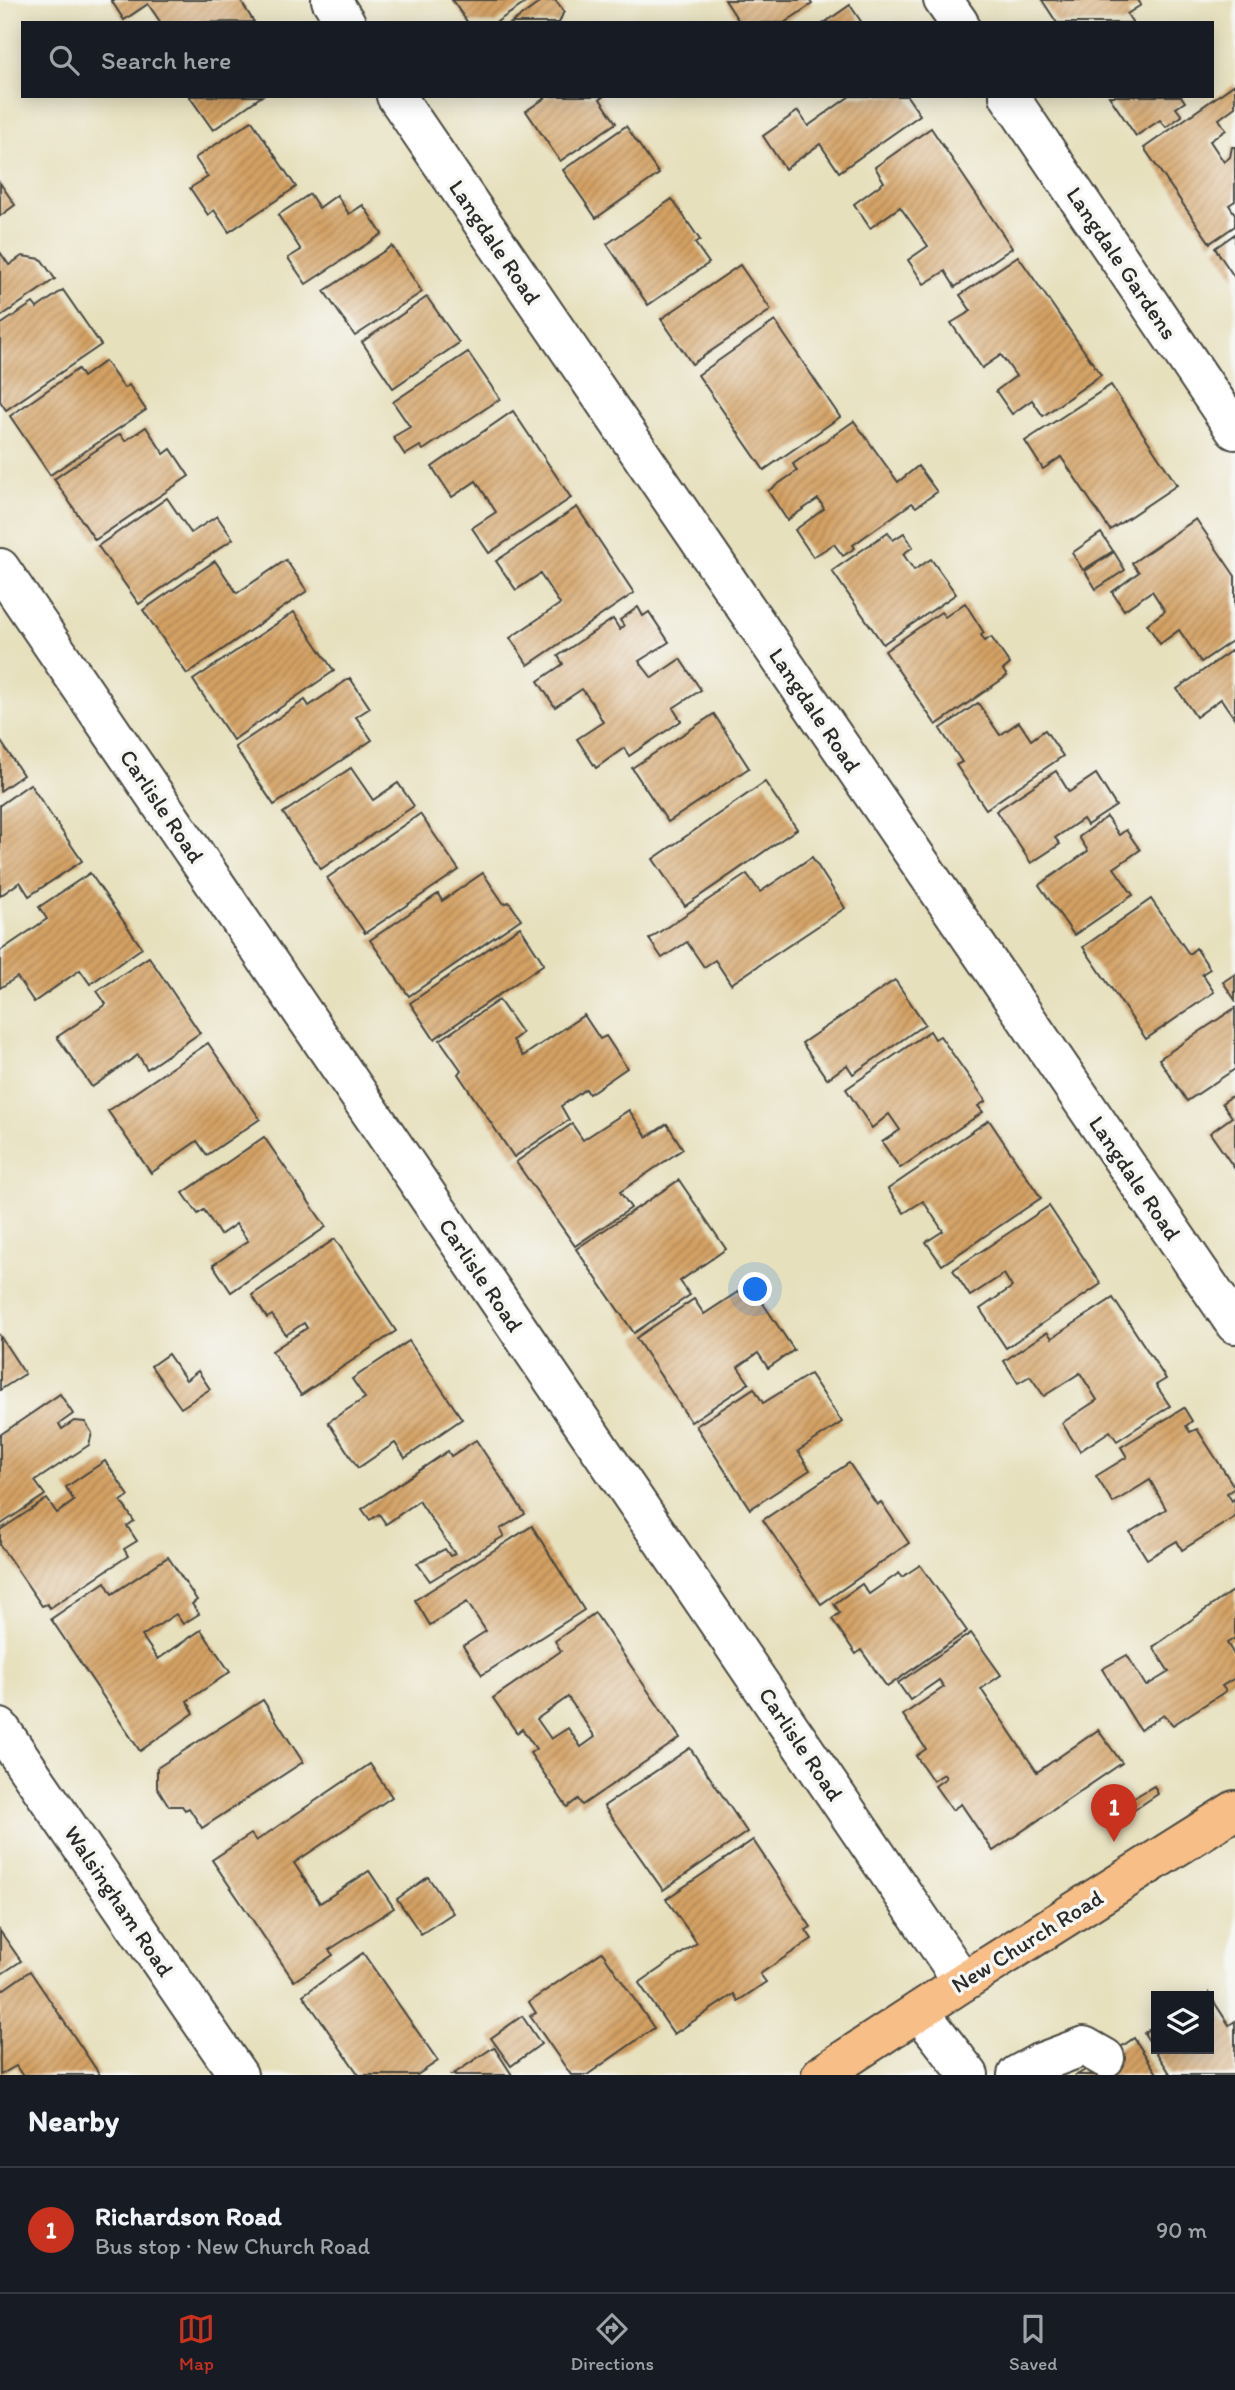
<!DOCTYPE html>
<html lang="en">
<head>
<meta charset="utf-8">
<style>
	body { margin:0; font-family:Itim,sans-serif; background:#242831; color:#f1f3f6 }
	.controls { position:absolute; right:21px; bottom:21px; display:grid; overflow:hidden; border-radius:0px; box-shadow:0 4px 18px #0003 }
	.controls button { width:63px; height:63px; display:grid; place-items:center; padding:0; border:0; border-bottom:2px solid #363941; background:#171b24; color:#f1f3f6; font:35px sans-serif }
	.you { position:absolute; left:756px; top:1290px; width:24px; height:24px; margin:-18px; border:5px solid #fff; border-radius:50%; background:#1a73e8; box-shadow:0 0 0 10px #1a73e833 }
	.badge { display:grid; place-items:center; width:46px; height:46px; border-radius:50%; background:#c8321e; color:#fff; font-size:23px; font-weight:700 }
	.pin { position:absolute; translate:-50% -58px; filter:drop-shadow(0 2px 4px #0008) }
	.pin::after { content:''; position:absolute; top:37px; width:24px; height:21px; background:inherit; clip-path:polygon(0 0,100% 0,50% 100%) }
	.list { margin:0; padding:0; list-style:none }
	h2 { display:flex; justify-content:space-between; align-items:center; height:91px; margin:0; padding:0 28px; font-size:30px }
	h2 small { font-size:23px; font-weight:400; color:#9ea1a6 }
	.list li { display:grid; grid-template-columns:46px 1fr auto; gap:21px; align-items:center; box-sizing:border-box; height:126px; padding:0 28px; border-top:2px solid #363941 }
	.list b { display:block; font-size:26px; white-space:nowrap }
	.list p { margin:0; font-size:23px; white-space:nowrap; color:#9ea1a6 }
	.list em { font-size:23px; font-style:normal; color:#9ea1a6 }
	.icon { flex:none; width:38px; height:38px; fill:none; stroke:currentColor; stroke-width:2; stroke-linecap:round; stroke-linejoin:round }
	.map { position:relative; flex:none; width:1235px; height:2075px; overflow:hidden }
	.search { position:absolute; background:#171b24; box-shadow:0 4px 18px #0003; left:21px; right:21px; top:21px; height:77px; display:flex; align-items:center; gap:18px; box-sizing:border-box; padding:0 24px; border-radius:0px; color:#9ea1a6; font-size:26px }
	.sheet { height:217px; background:#171b24 }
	nav { display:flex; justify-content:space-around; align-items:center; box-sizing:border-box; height:98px; border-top:2px solid #363941; background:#171b24; font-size:19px; color:#9ea1a6 }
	nav a { display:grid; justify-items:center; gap:4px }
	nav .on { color:#c8321e }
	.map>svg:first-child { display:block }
</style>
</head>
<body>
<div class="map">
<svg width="1235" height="2075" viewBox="0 0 1235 2075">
	<defs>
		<pattern id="building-hatch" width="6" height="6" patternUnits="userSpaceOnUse" patternTransform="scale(1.75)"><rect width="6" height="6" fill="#d4a164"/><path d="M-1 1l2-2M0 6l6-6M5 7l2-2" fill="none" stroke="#ac8353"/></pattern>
	</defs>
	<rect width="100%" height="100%" fill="#f6f6f2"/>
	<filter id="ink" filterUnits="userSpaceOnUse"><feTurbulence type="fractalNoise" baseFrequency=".0143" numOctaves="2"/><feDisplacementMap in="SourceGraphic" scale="14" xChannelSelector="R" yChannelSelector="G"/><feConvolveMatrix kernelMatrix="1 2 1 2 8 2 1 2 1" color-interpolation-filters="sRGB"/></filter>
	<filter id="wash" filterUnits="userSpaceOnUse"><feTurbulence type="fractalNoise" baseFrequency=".00686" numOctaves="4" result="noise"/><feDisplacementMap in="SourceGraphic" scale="28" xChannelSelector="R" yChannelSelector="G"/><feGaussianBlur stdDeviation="1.57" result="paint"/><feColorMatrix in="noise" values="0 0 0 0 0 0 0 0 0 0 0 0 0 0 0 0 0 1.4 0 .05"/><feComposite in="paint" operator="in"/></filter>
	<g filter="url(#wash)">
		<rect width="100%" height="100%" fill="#e7e0bd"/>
		<g id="blocks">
			<g fill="url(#building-hatch)" fill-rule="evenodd">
				<polygon points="111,0 240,0 254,22 161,23 148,4 124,20"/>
				<polygon points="452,0 530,0 495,23 468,23"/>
				<polygon points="555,0 564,11 559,23 511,23 542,1"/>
				<polygon points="725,0 809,0 812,4 784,23 740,23"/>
				<polygon points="1042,0 1138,0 1141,5 1127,14 1133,23 1057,23"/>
				<polygon points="850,5 862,23 824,23"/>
				<polygon points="1235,84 1235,107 1219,119 1226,130 1210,141 1224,162 1230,157 1232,147 1235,147 1235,201 1229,205 1235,214 1235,226 1210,243 1144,148"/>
				<polygon points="189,96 262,96 213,130"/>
				<polygon points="548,96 604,96 600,99 616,123 560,161 526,111"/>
				<polygon points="850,96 907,96 920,115 839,172 820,144 785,169 763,136 798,111 808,126"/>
				<polygon points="1109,96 1181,96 1185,102 1176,108 1182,116 1166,127 1160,120 1136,136"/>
				<polygon points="252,121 296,187 229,232 214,210 208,215 190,188 208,177 195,158"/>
				<polygon points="626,126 659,174 596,218 563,170"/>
				<polygon points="931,128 1012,248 955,287 945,271 924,284 908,260 928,246 900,207 870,228 854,204 884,182 875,167"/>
				<polygon points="0,183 15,205 0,216"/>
				<polygon points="310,194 319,208 337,195 349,214 363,205 382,234 306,284 288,258 301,250 278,215"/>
				<polygon points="672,199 700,240 695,243 709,263 648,305 607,244"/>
				<polygon points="1235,234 1235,278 1215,248"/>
				<polygon points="392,246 422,292 355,336 324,291"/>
				<polygon points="0,252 9,265 22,256 41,259 55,279 0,317"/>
				<polygon points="1018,256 1101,375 1043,416 1032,400 1012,414 996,391 1016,376 1001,355 982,368 951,323 971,311 960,295"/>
				<polygon points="740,265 771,310 692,364 661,319"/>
				<polygon points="63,290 101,345 6,410 0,401 0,325 33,303 37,308"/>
				<polygon points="427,297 459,343 393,388 362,342"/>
				<polygon points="775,321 840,417 764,470 698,375"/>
				<polygon points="468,352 500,399 423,450 420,446 405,455 393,437 410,427 393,402"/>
				<polygon points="105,361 124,388 129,385 146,410 50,475 10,416 78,369 83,377"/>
				<polygon points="1111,385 1177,485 1110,530 1061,457 1043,469 1025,441"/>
				<polygon points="513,411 571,498 489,553 472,528 496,512 476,481 452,497 432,467"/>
				<polygon points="854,421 898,482 918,466 937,492 916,507 912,503 853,545 855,548 843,556 834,544 813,557 795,530 824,509 821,503 818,499 787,520 768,491 797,471 793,464"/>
				<polygon points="146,427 164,454 171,449 189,476 95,540 54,479 120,434 125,441"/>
				<polygon points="167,498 191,533 217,516 233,539 139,604 98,546"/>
				<polygon points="577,507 634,593 528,665 510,638 560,604 540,574 516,590 496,561"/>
				<polygon points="1196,519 1235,576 1235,639 1201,662 1179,630 1160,644 1147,624 1165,611 1152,591 1124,610 1112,592 1139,572 1132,563"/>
				<polygon points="888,532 893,540 904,533 913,547 903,554 914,570 931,559 956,594 883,644 832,571"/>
				<polygon points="1101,533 1113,551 1083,570 1072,553"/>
				<polygon points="1114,552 1125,570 1096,589 1085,571"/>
				<polygon points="286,560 307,591 187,674 143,610 215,561 237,593"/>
				<polygon points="965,603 984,633 981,635 985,641 991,637 1010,664 1003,670 1007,676 936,725 885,651 941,612 945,617"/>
				<polygon points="638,607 643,616 649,612 669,642 639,661 645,669 652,678 680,659 701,690 673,708 681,721 629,756 624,748 596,768 577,739 603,722 593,704 582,689 555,707 538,681 563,664 558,656 613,619 620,630 624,626 620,620"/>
				<polygon points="294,612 334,671 233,740 193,680"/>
				<polygon points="1235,648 1235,719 1221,699 1196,717 1177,689"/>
				<polygon points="350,678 370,708 356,717 372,740 274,805 235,747 305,700 309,706"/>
				<polygon points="978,703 1000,735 1019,722 1031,740 1045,730 1063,756 986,809 956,765 962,762 940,729"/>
				<polygon points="714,714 749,768 668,822 632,768"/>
				<polygon points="0,740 23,775 0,791"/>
				<polygon points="351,768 373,800 398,783 414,806 321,869 283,813"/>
				<polygon points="1056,771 1069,792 1096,774 1116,806 1087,825 1083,819 1055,838 1060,844 1031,863 996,811"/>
				<polygon points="765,782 797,829 685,906 653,859"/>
				<polygon points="30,784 82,861 29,896 20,882 0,896 0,805"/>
				<polygon points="420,814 459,870 365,933 327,878"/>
				<polygon points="1107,817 1119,835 1126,830 1140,850 1114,868 1133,895 1074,935 1039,885 1088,851 1079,837"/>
				<polygon points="812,857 845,908 731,984 715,960 704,967 687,942 662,958 649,939 747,874 760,892"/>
				<polygon points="90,873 142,948 90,984 80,970 34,1002 17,977 0,988 0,951 47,919 39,907"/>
				<polygon points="483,873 504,904 509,902 521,919 409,996 370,940 438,894 442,901"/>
				<polygon points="1151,899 1189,954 1196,948 1210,969 1202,974 1214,992 1146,1039 1083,947"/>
				<polygon points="520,927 544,964 434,1039 410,1003"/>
				<polygon points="149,957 200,1033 147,1069 138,1055 92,1087 57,1037 106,1004 97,991"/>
				<polygon points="1235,974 1235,1000 1223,982"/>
				<polygon points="895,980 925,1024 853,1074 847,1065 827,1079 802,1043"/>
				<polygon points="499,1000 522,1033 513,1040 523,1056 584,1015 600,1039 606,1036 627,1068 589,1094 586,1089 561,1106 569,1120 514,1157 458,1074 461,1070 440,1040"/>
				<polygon points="1235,1008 1235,1069 1187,1101 1159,1059"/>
				<polygon points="930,1031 935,1039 940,1036 986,1101 978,1106 983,1112 900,1168 882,1142 900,1130 889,1114 872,1128 846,1089"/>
				<polygon points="208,1043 260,1119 207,1155 197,1141 151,1173 108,1111"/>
				<polygon points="1235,1094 1235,1169 1210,1133 1232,1117 1222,1103"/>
				<polygon points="629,1110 647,1137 667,1124 683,1149 620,1192 631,1208 575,1246 516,1162 572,1124 583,1140"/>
				<polygon points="989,1120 1041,1198 942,1265 926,1242 943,1231 923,1201 904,1213 888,1189"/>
				<polygon points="264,1137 326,1227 231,1292 213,1265 248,1241 236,1224 220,1235 204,1210 198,1214 183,1193"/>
				<polygon points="679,1180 726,1249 680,1281 690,1295 634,1333 576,1249"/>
				<polygon points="1049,1206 1101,1284 1006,1348 980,1309 1012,1287 1004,1274 970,1296 953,1270"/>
				<polygon points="335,1239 396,1331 301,1395 272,1351 307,1328 304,1323 286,1335 272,1315 267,1318 252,1295"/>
				<polygon points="750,1284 794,1350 768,1368 758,1353 738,1367 749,1383 691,1422 636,1338 694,1299 704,1314"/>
				<polygon points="1113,1298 1166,1379 1156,1385 1170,1406 1117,1441 1110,1431 1080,1451 1062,1423 1097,1400 1080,1373 1044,1396 1030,1376 1018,1383 1004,1361 1047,1332 1052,1338"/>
				<polygon points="0,1336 25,1374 0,1390"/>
				<polygon points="409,1341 462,1419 405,1458 395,1443 358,1468 328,1422 365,1398 352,1379"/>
				<polygon points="168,1354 186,1380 198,1371 210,1389 181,1408 151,1366"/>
				<polygon points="810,1374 842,1422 798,1451 810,1470 750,1509 696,1426 754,1388 763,1403"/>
				<polygon points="60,1394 73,1414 59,1424 62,1429 74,1421 85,1422 92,1433 89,1445 35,1481 45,1495 0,1525 0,1435"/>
				<polygon points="1184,1408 1192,1421 1186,1426 1190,1432 1197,1429 1235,1488 1227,1493 1232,1501 1235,1498 1235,1517 1182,1550 1177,1541 1147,1559 1130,1532 1166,1509 1150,1480 1113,1503 1096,1476 1127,1457 1121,1447"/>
				<polygon points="476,1440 525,1514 500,1529 504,1536 430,1581 417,1563 445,1549 450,1556 455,1554 419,1501 386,1524 379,1514 370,1520 362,1509 448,1451 451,1456"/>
				<polygon points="105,1461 129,1496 121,1501 134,1521 127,1526 137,1541 124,1549 128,1556 50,1608 47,1604 42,1606 0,1545 0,1530 47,1499 57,1513 74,1501 66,1487"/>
				<polygon points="849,1463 877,1505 881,1502 909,1543 821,1604 763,1520"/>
				<polygon points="532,1526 584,1610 482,1675 463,1646 486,1631 467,1602 430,1625 415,1600"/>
				<polygon points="168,1557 197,1600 192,1604 199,1614 183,1624 176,1614 142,1636 158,1659 201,1630 230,1672 187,1701 194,1713 140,1751 51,1619 105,1582 112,1594"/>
				<polygon points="920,1565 967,1631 887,1687 861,1650 856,1654 832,1619 840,1613 834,1604 862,1584 869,1594 899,1573 902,1577"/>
				<polygon points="1235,1589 1235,1638 1227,1643 1235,1656 1235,1678 1222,1686 1226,1691 1173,1725 1164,1715 1140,1730 1102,1669 1127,1655 1146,1686 1169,1672 1153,1647"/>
				<path d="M595 1613 680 1738 582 1805 578 1799 567 1807 530 1753 536 1749 522 1729 517 1733 493 1698 561 1651 555 1641ZM568 1697 595 1737 581 1747 568 1728 551 1739 537 1719Z"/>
				<polygon points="971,1633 1001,1675 981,1689 1037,1772 1098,1730 1122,1763 993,1851 961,1804 952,1810 935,1786 946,1778 944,1774 933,1781 916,1756 926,1749 903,1715 944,1687 939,1680 910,1700 898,1683"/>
				<polygon points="263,1700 303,1762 202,1828 189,1808 185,1810 182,1806 169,1806 157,1787 157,1768"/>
				<polygon points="690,1748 747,1832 663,1890 604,1806"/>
				<polygon points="370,1764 392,1797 294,1863 320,1903 369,1871 394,1908 329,1950 333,1955 294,1981 212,1860 251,1834 256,1841"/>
				<polygon points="1154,1786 1158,1794 1131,1812 1125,1803"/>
				<polygon points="753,1840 811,1927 806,1930 812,1939 760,1974 766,1982 738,2001 734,1994 674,2034 639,1983 697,1943 666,1899"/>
				<polygon points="428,1877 453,1913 421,1934 397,1899"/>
				<polygon points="0,1931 21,1961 0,1975"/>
				<polygon points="602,1952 654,2028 587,2075 571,2075 530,2016 536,2013 529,2002"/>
				<polygon points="363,1953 438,2061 417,2075 359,2075 303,1995"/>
				<polygon points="30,1971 57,2011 100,2075 22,2075 16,2066 0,2075 0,1992"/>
				<polygon points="1209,1994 1229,2025 1235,2021 1235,2075 1171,2075 1144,2033 1156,2025 1156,2049 1209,2049"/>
				<polygon points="522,2016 541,2044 511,2066 491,2038"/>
				<polygon points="1134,2038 1158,2075 1077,2075 1105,2058"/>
				<polygon points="494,2047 512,2075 452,2075"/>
			</g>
		</g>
	</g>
	<g filter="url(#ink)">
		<use href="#blocks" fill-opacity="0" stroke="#474641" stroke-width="2"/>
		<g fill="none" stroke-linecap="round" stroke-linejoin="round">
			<g stroke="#474641" stroke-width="42">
				<g id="minor">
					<polyline points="331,0 346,23"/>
					<polyline points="943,0 959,23"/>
					<polyline points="396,96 1235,1324"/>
					<polyline points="1009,96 1235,430"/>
					<polyline points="0,568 963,1982"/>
					<polyline points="0,1728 238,2075"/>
					<polyline points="919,2011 969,2075"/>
					<polyline points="1017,2075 1039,2063 1084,2046 1105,2058"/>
				</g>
			</g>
			<g stroke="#474641" stroke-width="42">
				<polyline id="major" points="821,2075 963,1982 1235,1810"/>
			</g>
			<use href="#minor" stroke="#fff" stroke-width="38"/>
			<use href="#major" stroke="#f7be87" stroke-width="38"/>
		</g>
	</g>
	<g text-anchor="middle" stroke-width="7" stroke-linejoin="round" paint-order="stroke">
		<g font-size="23" fill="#2b2b2b" stroke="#f6f6f2">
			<text transform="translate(495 242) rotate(56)" y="8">Langdale Road</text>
			<text transform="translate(1122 263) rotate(56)" y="8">Langdale Gardens</text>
			<text transform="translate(815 710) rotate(56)" y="8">Langdale Road</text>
			<text transform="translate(162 806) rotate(56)" y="8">Carlisle Road</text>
			<text transform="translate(1135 1178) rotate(56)" y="8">Langdale Road</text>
			<text transform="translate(481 1275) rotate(56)" y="8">Carlisle Road</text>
			<text transform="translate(801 1744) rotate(56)" y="8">Carlisle Road</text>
			<text transform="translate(119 1901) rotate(56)" y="8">Walsingham Road</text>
			<text transform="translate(1027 1941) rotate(-32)" y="8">New Church Road</text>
		</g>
	</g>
</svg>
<div class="controls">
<button><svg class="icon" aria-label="layers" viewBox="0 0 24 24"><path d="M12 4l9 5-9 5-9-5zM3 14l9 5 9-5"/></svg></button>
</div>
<div class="you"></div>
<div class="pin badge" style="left:1114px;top:1842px">1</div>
<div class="search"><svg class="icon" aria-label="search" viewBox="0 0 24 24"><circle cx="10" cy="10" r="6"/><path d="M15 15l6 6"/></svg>Search here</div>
</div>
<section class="sheet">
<h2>Nearby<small></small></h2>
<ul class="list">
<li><span class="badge">1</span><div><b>Richardson Road</b><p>Bus stop · New Church Road</p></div><em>90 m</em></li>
</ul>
</section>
<nav>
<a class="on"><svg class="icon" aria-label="map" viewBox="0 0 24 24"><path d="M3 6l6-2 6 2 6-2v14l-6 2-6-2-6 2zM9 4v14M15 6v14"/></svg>Map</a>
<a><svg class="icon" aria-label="directions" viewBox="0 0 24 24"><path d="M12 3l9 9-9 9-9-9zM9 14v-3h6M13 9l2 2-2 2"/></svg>Directions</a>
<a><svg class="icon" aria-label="saved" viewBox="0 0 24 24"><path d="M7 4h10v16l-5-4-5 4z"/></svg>Saved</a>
</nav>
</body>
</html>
